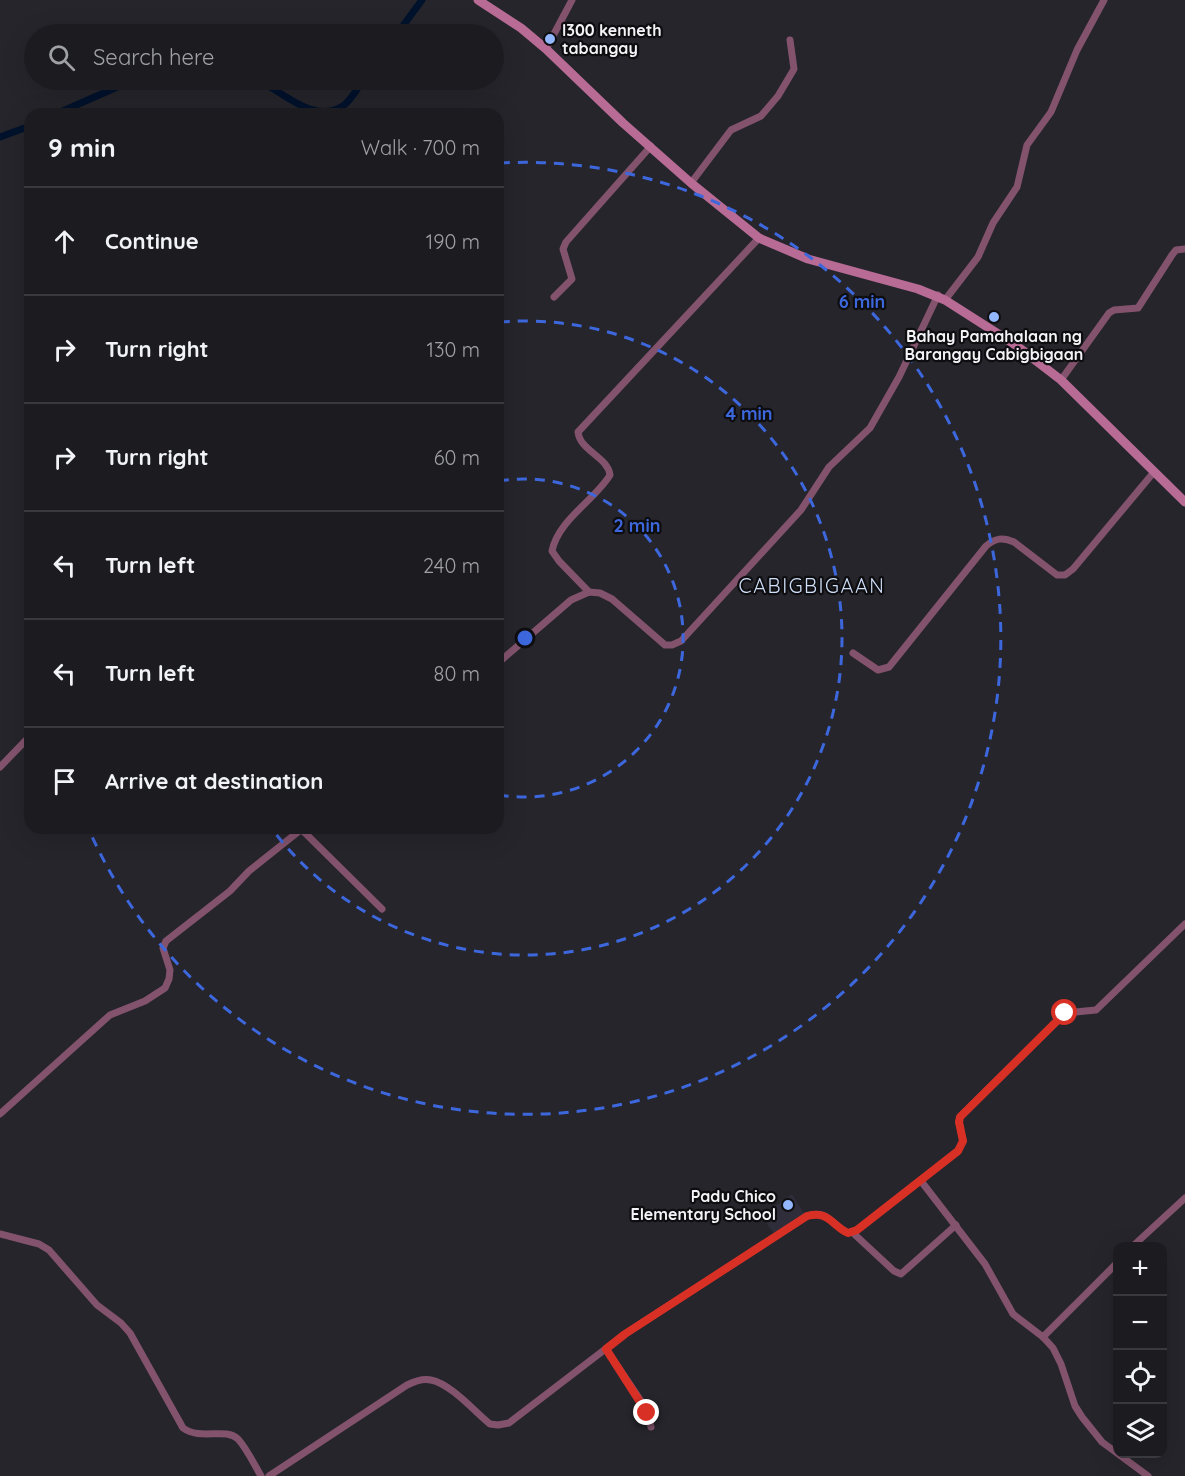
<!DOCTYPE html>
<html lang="en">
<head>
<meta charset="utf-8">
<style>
	body { margin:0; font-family:Quicksand,sans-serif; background:#29292d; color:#f1f3f6 }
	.controls { position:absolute; right:18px; bottom:18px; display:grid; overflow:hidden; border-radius:12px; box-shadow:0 6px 24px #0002 }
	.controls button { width:54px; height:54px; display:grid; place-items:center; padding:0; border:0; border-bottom:2px solid #3a3a3e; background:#1c1c20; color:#f1f3f6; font:30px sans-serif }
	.stop { position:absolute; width:18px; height:18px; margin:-14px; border:4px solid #d93025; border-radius:50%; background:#fff }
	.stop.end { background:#d93025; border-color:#fff; box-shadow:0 2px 6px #0008 }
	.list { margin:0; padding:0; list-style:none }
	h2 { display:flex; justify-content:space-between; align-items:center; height:78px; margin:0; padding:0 24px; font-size:26px }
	h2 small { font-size:20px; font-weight:400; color:#a0a1a5 }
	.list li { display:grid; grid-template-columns:39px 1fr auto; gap:18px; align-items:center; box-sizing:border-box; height:108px; padding:0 24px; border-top:2px solid #3a3a3e }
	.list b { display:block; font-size:22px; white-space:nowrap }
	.list em { font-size:20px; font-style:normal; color:#a0a1a5 }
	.icon { flex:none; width:33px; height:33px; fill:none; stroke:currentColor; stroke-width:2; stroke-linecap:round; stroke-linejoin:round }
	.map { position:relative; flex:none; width:1185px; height:1476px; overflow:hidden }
	.search { position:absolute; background:#1c1c20; box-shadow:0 6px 24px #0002; left:24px; top:24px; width:480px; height:66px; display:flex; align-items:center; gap:15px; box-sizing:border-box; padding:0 21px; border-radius:33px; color:#a0a1a5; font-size:22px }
	.panel { position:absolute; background:#1c1c20; box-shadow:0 6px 24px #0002; left:24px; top:108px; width:480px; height:726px; border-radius:18px }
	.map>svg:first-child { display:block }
</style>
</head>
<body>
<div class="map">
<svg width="1185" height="1476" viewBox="0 0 1185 1476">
	<rect width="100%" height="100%" fill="#25252b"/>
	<polygon fill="#2e2d39" points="792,1194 805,1215 775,1235 761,1216"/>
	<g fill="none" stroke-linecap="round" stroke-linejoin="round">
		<g stroke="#00122c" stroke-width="7">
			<polyline points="397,34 422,0"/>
			<polyline points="163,80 181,85 240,80"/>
			<path d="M258 80C282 91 314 125 343 106 351 100 358 88 363 80"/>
			<polyline points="56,114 133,80"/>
			<polyline points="0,137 30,126"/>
		</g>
		<g stroke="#83536d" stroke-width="7">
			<polyline points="546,49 572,0"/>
			<polyline points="691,183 731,130 761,116 778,96 794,69 790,40"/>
			<polyline points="554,297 572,279 563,249 566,242 651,146"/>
			<polyline points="945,300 978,257 993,223 1017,187 1027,145 1051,112 1077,50 1104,0"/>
			<polyline points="1061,380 1109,313 1114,310 1138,308 1172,255 1176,250 1185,249"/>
			<path d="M589 592 559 561 552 551C558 520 595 500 610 475 608 457 580 451 578 432L759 238"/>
			<path d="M853 653 878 670 889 667 986 546C995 538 1003 537 1014 542L1057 575H1065L1073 569 1154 472"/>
			<polyline points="498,663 571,600 589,592 600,593 612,599 665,645 672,645 681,641 801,510 829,467 870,428 899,377 938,295"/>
			<polyline points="0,767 30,736"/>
			<polyline points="301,829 382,909"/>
			<polyline points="0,1114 110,1015 145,1001 165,988 169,979 170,970 163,948 166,941 230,891 249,871 303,828"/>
			<polyline points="921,1181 985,1264 1013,1314 1043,1337 1053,1348 1061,1364 1075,1406 1082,1417 1102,1442 1148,1476"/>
			<polyline points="852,1232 894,1271 901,1274 956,1225"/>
			<path d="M0 1234 39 1244 49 1250 97 1305 121 1323 130 1333 183 1428C201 1441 225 1427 238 1439 247 1449 254 1464 261 1476"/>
			<polyline points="1133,1246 1185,1198"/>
			<polyline points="1043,1337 1118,1262"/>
			<polyline points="606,1349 645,1407 651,1427"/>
			<path d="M269 1476 407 1385C415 1381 423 1378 431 1380 451 1384 474 1411 490 1424L498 1425 509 1423 625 1334 807 1216C829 1209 831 1225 848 1233L857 1230 958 1151 963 1141 959 1122 960 1117 1065 1013 1096 1010 1185 924"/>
		</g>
		<polyline stroke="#b76b95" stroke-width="9" points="478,0 521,28 546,49 623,123 691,183 759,238 808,259 918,289 945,300 1017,346 1061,380 1185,502"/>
	</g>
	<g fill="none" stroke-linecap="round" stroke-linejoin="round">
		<path stroke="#d93025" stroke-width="8" d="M647 1413 606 1349 625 1334 807 1216C829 1210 831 1225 848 1233L857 1230 958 1151 963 1141 959 1122 960 1117 1065 1013"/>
	</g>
	<g fill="none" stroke="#3d67dd" stroke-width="3" stroke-dasharray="10 8">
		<path d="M499 481A159 159 0 1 1 499 795"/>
		<path d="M500 322A317 317 0 1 1 272 829"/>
		<path d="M500 163A476 476 0 1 1 90 832"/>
	</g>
	<g fill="#93b7fd" stroke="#0e0e11" stroke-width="2">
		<circle cx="550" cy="39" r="6"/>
		<circle cx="994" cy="317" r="6"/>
		<circle cx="788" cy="1205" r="6"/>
	</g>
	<g text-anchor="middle" stroke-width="4.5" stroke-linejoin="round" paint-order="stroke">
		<g font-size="16" font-weight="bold" fill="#f4f4f8" stroke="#0e0e11" text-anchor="start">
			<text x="562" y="36">l300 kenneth<tspan x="562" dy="18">tabangay</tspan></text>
			<text x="994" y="342" text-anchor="middle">Bahay Pamahalaan ng<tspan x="994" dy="18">Barangay Cabigbigaan</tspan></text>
			<text x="776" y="1202" text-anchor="end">Padu Chico<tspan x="776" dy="18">Elementary School</tspan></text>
		</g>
		<g font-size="20" letter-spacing="1.5" fill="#cfdef9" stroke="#0e0e11">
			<text x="812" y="593">CABIGBIGAAN</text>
		</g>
	</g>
	<circle cx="525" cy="638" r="9" fill="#3d67dd" stroke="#0e0e11" stroke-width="3"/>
	<g font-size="18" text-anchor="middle" font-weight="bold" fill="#3d67dd" stroke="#0e0e11" stroke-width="4.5" stroke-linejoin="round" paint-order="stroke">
		<text x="862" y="308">6 min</text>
		<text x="749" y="420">4 min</text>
		<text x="637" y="532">2 min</text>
	</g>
</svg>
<div class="controls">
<button>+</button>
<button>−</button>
<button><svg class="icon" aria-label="locate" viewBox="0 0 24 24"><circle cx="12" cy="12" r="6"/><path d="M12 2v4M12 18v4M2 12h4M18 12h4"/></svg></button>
<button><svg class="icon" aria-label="layers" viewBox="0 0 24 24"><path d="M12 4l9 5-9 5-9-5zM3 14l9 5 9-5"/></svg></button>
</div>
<div class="stop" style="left:1065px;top:1013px"></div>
<div class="stop end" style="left:647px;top:1413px"></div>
<div class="search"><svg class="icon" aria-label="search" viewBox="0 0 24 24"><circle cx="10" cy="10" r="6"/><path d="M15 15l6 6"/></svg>Search here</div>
<section class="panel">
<h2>9 min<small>Walk · 700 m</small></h2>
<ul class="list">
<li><svg class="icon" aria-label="ahead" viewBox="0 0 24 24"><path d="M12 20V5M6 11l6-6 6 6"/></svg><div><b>Continue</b></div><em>190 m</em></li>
<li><svg class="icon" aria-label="right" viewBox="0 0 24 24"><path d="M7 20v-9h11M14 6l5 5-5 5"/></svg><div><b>Turn right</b></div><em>130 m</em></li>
<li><svg class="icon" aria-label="right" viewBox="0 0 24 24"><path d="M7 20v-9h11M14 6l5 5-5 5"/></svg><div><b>Turn right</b></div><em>60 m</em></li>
<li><svg class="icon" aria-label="left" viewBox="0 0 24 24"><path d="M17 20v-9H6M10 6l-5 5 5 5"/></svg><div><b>Turn left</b></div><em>240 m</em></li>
<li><svg class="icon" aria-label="left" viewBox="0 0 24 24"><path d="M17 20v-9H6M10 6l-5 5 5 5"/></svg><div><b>Turn left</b></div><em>80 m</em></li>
<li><svg class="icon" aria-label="arrive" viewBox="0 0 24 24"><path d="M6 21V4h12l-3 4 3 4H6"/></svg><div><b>Arrive at destination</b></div></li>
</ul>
</section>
</div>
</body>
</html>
